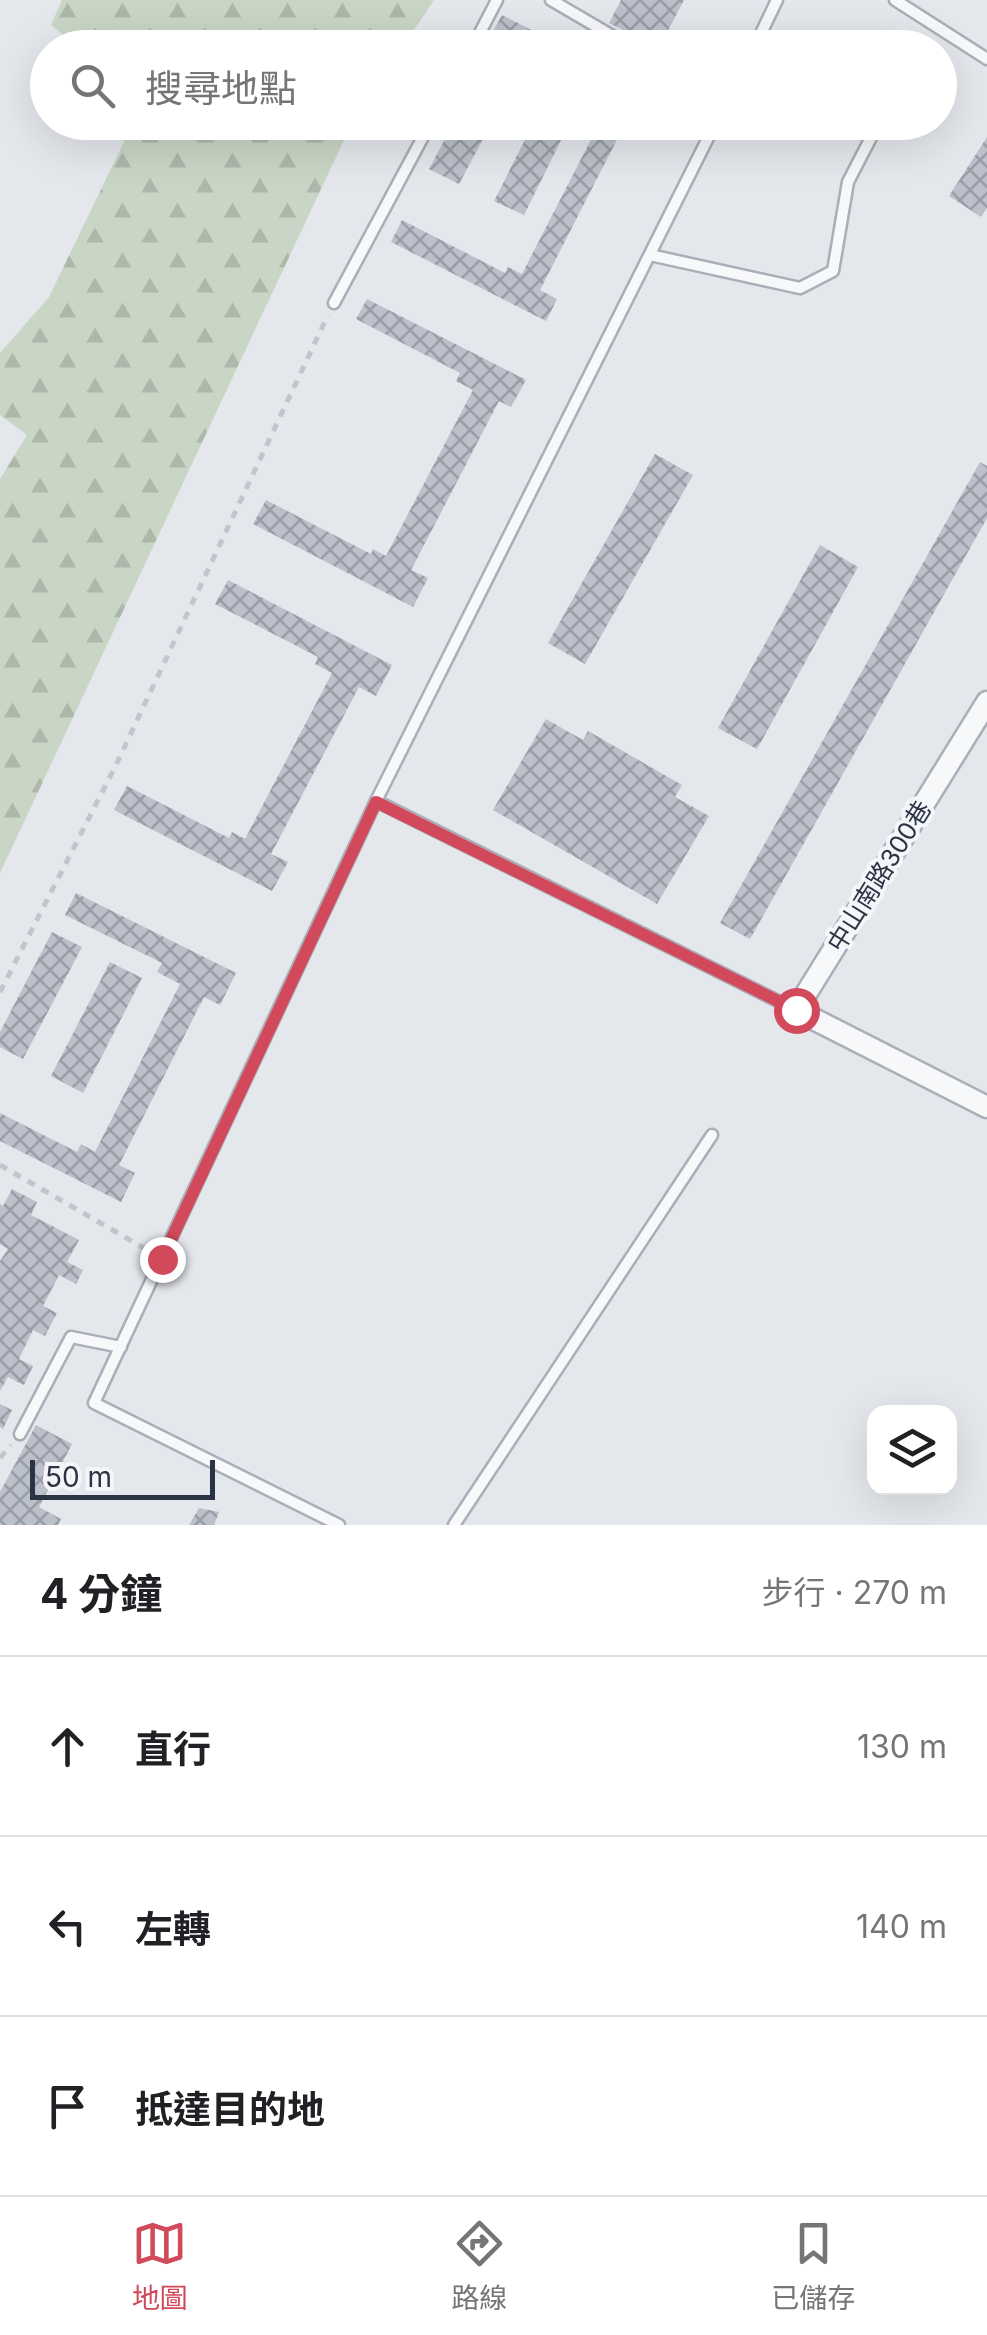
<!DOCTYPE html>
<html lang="zh-TW">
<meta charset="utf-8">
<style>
:root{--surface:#fff;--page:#f2f2f2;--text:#202124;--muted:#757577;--line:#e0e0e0;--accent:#d1495b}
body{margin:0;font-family:Inter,"Noto Sans TC",sans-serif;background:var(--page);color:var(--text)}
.controls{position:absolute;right:30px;bottom:30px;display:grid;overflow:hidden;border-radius:20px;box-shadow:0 10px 40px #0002}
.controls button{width:90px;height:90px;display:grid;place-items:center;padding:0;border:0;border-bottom:2px solid var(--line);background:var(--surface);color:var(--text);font:50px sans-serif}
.scale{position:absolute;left:30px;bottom:25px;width:185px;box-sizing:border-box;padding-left:10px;border:5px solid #2b3445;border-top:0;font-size:28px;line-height:35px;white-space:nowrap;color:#2b3445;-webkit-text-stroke:8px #f4f6f9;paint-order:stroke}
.stop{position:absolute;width:30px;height:30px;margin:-22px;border:8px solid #d1495b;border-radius:50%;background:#fff}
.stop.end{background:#d1495b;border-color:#fff;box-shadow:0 2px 10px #0008}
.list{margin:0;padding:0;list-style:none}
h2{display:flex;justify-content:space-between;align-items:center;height:130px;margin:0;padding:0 40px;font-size:42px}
h2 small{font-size:32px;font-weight:400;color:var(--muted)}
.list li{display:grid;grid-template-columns:65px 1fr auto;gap:30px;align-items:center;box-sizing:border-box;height:180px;padding:0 40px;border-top:2px solid var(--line)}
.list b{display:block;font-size:38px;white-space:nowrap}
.list em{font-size:32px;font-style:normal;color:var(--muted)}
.icon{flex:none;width:55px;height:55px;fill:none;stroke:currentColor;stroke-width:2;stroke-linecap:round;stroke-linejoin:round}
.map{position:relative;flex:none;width:987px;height:1525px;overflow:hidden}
.search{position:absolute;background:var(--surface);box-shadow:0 10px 40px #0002;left:30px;right:30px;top:30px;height:110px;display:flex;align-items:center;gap:25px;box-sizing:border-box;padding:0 35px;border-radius:55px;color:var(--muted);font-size:38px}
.sheet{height:670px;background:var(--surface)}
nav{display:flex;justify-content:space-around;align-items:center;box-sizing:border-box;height:140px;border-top:2px solid var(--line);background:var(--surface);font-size:28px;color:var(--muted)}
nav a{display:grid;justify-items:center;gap:5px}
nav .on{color:var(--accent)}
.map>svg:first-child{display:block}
.forest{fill:url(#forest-firs)}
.building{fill:url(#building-cross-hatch)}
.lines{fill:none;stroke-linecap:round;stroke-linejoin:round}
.lane-casing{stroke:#a9aeb7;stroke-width:15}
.street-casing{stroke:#a9aeb7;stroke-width:25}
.path{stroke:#c2c5cb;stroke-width:5;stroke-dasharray:8 8;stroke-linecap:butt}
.lane{stroke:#f7f8fa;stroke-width:10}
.street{stroke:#f7f8fa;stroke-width:20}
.route{stroke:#d1495b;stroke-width:12}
.labels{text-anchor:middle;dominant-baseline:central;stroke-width:8;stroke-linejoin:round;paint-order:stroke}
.street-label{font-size:25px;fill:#2b3445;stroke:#f4f6f9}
</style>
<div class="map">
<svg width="987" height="1525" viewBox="0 0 987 1525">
<defs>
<pattern id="forest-firs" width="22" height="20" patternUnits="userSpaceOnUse" patternTransform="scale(2.5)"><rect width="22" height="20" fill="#c9d6c5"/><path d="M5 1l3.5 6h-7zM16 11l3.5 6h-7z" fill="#adb8ab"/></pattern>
<pattern id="building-cross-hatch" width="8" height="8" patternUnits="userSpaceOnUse" patternTransform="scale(2.5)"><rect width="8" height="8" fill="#bbc0ca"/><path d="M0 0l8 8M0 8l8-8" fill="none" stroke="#989da6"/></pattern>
</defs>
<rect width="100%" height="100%" fill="#e4e7ec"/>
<g class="forest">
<path d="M62,0H434L402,48L78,47L51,25Z"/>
<path d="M133,123H352L0,873V479L27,435L0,415V353L49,297Z"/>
</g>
<g class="building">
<path d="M621,0H684L659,48L609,23Z"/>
<path d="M502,15L566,48H515L491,35Z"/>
<path d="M454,122H492L459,184L429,169Z"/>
<path d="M534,122H570L524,215L494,201Z"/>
<path d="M600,122H626L540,290L557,299L546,321L391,242L402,220L505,273L508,267L522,274Z"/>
<path d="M987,137V208L981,217L949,196Z"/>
<path d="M367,299L526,380L511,407L499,401L411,570L428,578L413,607L253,524L266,500L371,554L373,549L386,556L473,390L456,381L460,373L356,319Z"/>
<path d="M655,454L693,475L585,664L548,643Z"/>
<path d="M980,462L987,466V518L750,939L720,923Z"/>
<path d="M820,545L858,567L757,749L718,728Z"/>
<path d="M228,580L392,665L376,696L359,687L271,854L288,862L272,891L114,810L127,786L229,838L232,832L245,839L332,673L315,664L318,657L215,604Z"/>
<path d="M546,719L583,740L588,731L682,785L675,797L709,816L657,904L493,810Z"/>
<path d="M76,893L236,973L220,1005L204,997L119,1165L135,1173L121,1202L0,1141V1113L77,1152L81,1144L95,1152L180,984L157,972L162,963L65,915Z"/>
<path d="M52,932L82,947L23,1059L0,1047V1032Z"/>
<path d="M110,962L142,978L83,1093L51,1076Z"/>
<path d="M12,1189L37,1202L31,1215L79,1240L67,1262L83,1270L76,1284L59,1275L43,1306L57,1313L45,1336L33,1330L19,1359L33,1366L24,1385L8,1377L0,1391V1261L8,1249L0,1244V1204L3,1206Z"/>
<path d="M0,1404L12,1410L3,1429L0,1427Z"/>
<path d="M36,1425L72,1444L39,1507L61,1519L58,1525H0V1492Z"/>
<path d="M199,1508L219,1512L214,1525H189Z"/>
</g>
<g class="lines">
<defs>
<g id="lane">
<path d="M551,0L633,48"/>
<path d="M895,0L987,59"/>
<path d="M472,48L497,0"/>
<path d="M754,48L777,0"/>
<path d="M650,255L800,288L833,271L848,182L879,122"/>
<path d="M334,303L431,122"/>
<path d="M376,801L716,122"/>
<path d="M20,1434L71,1337L121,1347"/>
<path d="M339,1525L94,1403L376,801L796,1010"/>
<path d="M454,1525L712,1135"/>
</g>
<path id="street" d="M987,702L796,1010L987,1107"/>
</defs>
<use href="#lane" class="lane-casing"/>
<use href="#street" class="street-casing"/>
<g class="path">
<path d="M0,992L116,765L328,315"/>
<path d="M0,1165L149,1251"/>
<path d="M0,1458L11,1445"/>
</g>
<use href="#lane" class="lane"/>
<use href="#street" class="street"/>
</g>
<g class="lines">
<path class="route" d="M162,1259L376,802L796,1010"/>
</g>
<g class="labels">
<g class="street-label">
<text transform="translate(879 876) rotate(-58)">中山南路300巷</text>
</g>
</g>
</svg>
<div class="controls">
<button><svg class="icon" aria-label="layers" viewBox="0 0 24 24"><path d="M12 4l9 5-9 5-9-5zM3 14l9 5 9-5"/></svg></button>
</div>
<div class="scale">50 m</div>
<div class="stop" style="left:796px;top:1010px"></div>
<div class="stop end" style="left:162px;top:1259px"></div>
<div class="search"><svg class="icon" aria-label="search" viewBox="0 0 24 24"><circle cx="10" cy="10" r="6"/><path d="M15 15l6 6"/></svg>搜尋地點</div>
</div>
<section class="sheet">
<h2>4 分鐘<small>步行 · 270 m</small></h2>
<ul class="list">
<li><svg class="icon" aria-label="ahead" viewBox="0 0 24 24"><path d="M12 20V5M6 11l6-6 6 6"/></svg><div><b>直行</b></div><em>130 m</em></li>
<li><svg class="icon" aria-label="left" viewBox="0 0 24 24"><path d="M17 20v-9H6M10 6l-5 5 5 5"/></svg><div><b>左轉</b></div><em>140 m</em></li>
<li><svg class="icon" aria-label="arrive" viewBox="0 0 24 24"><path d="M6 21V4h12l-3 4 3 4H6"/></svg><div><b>抵達目的地</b></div></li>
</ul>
</section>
<nav>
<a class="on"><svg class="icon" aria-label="map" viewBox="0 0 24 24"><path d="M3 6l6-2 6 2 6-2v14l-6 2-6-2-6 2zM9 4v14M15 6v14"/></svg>地圖</a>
<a><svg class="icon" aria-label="directions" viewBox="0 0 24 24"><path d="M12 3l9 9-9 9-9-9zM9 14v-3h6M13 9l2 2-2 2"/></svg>路線</a>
<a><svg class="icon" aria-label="saved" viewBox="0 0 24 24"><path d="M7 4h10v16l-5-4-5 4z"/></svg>已儲存</a>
</nav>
